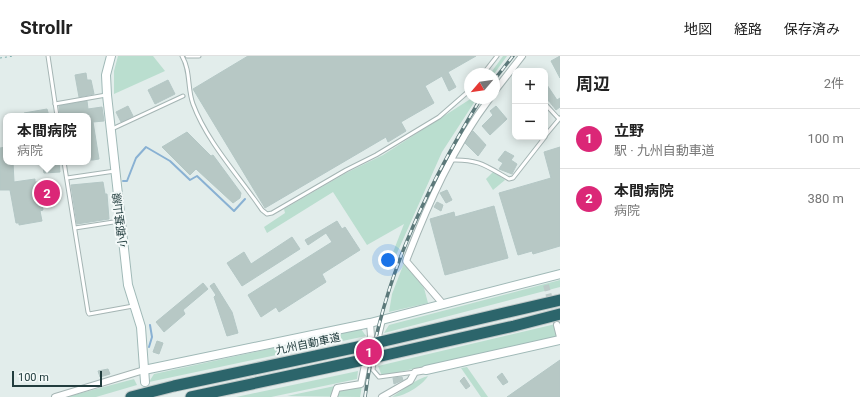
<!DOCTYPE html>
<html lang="ja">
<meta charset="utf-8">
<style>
:root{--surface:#fff;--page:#f2f2f2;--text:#222;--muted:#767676;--line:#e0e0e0;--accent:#db2777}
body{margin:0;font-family:Roboto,"Noto Sans JP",sans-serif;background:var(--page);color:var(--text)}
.controls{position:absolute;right:12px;top:12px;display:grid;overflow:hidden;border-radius:8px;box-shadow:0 2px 10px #0003}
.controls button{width:36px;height:36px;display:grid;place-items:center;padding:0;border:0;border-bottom:1px solid var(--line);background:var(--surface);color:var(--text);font:20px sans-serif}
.compass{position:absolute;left:464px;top:12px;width:36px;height:36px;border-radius:50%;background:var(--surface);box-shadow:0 2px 10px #0003;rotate:241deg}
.scale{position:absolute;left:12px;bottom:10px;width:90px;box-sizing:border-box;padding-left:4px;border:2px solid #223d3e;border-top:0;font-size:11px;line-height:14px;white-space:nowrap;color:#223d3e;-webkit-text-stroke:3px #f3f9f8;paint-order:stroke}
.you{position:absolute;left:388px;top:204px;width:14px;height:14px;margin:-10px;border:3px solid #fff;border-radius:50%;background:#1a73e8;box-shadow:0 0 0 6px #1a73e833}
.badge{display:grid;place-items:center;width:26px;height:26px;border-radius:50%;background:var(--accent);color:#fff;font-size:13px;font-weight:700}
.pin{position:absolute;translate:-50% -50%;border:2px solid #fff;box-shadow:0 1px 4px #0006}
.popup{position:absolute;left:3px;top:57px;width:88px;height:52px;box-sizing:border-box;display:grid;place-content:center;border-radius:8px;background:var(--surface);filter:drop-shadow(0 1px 3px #0005);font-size:13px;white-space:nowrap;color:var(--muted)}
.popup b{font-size:15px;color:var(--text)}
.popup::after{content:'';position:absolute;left:50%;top:100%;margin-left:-8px;border:8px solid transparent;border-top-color:var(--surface)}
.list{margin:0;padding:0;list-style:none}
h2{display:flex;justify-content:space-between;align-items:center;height:52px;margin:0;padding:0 16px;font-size:17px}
h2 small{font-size:13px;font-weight:400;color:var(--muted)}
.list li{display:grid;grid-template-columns:26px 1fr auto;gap:12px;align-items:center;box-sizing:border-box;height:60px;padding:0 16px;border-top:1px solid var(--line)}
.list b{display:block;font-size:15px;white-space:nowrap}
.list p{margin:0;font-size:13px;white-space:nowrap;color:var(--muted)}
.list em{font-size:13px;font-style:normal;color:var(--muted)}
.map{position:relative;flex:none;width:560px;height:341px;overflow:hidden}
header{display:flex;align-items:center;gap:24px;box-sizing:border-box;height:56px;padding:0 20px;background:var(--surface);border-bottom:1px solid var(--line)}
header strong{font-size:19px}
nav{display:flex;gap:22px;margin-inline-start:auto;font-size:14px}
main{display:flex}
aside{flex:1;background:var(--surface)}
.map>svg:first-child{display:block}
.green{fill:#badecf}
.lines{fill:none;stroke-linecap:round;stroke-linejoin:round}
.stream{stroke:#89b1d3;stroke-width:2}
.building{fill:#b7c8c5;stroke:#b4c7c5}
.street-tunnel{stroke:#bccac8;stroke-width:6;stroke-dasharray:6 3;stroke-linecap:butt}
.lane-casing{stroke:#a5b5b4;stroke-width:5}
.street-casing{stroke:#a5b5b4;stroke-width:8}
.secondary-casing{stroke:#a0b9b7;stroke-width:10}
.highway-casing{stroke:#c1c9c9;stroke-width:13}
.path{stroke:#82b1b1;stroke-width:1;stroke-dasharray:2 3;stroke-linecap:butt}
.lane{stroke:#fff;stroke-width:3}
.street{stroke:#fff;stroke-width:6}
.secondary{stroke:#fff;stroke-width:8}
.highway{stroke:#2c656b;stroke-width:11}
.rail-casing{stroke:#5c797a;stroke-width:3.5}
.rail{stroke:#f3f9f8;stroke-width:2;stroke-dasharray:6;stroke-linecap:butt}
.highway-bridge-casing{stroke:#c1c9c9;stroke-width:13;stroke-linecap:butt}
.highway-bridge{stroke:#2c656b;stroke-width:11}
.labels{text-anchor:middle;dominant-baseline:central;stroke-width:4;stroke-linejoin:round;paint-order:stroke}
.street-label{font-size:11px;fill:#223d3e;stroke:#f3f9f8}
</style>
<header>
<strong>Strollr</strong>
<nav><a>地図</a><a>経路</a><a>保存済み</a></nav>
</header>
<main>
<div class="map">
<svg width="560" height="341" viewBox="0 0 560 341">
<rect width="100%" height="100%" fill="#e2edeb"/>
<g class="green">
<path d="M118,0H153L165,15L114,38V15Z"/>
<path d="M503,0H507L494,18H490Z"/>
<path d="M472,42H477L442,96L393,206L390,204L404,168L367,189L333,136L267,177L264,171L285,157L284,153L346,117L383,99Z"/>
<path d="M493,116L505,124L493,134L486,123Z"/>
<path d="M404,207L424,232L428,247L389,256L392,238Z"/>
<path d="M560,224V231L384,277L389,269Z"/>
<path d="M560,267V279L554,281L382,320L378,310Z"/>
<path d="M361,273L366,280L149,326L154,318Z"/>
<path d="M467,311L488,341H481L461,312Z"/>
<path d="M358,315L357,323L271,341H236Z"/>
<path d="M428,320C422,330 403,341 392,341C403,334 416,323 428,320Z"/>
<path d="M134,323L137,329L96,341H66Z"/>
<path d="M335,330H362L360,341L287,340Z"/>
</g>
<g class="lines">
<g class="stream">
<path d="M123,125H127L136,102L146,91L170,105L190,124L197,120L234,155L245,143"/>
<path d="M149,291L152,281L150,269"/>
</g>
</g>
<g class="building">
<path d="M248,0H476L448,16L456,31L449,35L442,20L425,30L434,47L401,66L406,75L388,86L386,81L265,152L193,33Z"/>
<path d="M560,0V22L551,5Z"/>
<path d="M86,17L87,24H91L94,38L79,41L75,19Z"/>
<path d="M168,24L175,38L155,48L148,34Z"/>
<path d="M545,26L557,44L560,42V51L556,54L549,45L545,44Z"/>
<path d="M87,45L88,53L102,51L104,65L93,66L99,103L93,104H88V60H69V58L60,60L59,50Z"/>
<path d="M128,50L133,60L121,66L116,56Z"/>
<path d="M496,50L507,63L490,79L482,70L493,59L490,55Z"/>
<path d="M47,53L49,60H24V57Z"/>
<path d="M473,75L486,89L478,100L465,87Z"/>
<path d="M187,76L211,100L213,99L241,137L240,142L233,147L196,113L190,119L162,91Z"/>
<path d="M6,91V106H13L14,126L35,123V126H38L39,130L51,129L52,135L41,137L43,154L40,155L42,165L19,169V167H16L10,134H0V92Z"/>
<path d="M560,91V190L533,198L532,195L518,199L499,137L551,122L544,96Z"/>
<path d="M505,95L514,100L511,104L517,108L512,118L499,113L503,107L498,104Z"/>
<path d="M42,106H59L60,116L44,117Z"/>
<path d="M103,126L105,138H107L109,163L77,168L71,129Z"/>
<path d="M447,134L452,144L446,147L440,137Z"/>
<path d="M437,146L443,149L441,155L434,151Z"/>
<path d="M494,150L508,202L445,219L430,163L454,156L455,161Z"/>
<path d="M337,165L342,173L345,171L360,194L322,218L326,226L279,256L276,251L261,261L248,239L332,186L326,177L308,189L305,184Z"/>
<path d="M292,181L300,193L242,230L227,207L244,196L251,208Z"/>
<path d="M203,227L208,233L183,254L185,258L164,276L156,266Z"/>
<path d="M214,227L232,256L238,277L227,280L214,241L216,239L210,230Z"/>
<path d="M157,285L163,287L159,298L153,296Z"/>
<path d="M560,304V341H507Z"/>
<path d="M108,313L110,318L100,321L98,315Z"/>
<path d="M502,317L508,326L503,329L497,321Z"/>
<path d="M402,321L403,324L394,328L393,322Z"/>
<path d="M464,321L470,330L466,333L460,325Z"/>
</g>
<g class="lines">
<path class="street-tunnel" d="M546,229L557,269"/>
<defs>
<g id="lane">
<path d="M48,0L57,60"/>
<path d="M182,0C191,15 187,32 193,48C207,86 239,120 262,154L267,158L272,157L346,114L376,99L439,61L470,34"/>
<path d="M187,0H199"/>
<path d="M483,18L497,0"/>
<path d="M55,48L106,39"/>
<path d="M547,50L559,63"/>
<path d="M112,73L183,40"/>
<path d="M545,80L560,62"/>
<path d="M451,104C479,103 486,110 509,123L513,122L545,81"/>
<path d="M64,106L88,256L89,258L133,250"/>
<path d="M67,122L115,115"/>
<path d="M75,172L120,165"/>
<path d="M379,283L383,266"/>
<path d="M374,305L373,314L379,321L415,316"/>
</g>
<g id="street">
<path d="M494,36L522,0"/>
<path d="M443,248L406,205C428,148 453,91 490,42"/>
<path d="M557,269L560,281"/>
<path d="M55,341L144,314"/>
<path d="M334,341L337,332L361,328L371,280L370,267"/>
<path d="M382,341L410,325L415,316L426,314"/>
</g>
<g id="secondary">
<path d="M111,0L106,19L107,39L128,229L141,271L145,326"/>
<path d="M144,314L370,267L560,218"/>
<path d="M426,314L560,284"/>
</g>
<g id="highway">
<path d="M380,286L560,244"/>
<path d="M377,301L514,270L560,258"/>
<path d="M131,341L174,330L367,289"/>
<path d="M191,341L363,304"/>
</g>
</defs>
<use href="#lane" class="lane-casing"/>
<use href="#street" class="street-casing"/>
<use href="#secondary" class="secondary-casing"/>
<use href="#highway" class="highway-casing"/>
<path class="path" d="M0,2L14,0"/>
<use href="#lane" class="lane"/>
<use href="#street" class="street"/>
<use href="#secondary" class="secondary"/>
<use href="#highway" class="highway"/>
<defs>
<g id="rail">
<path d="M494,24L513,0"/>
<path d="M365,341C380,228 423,138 481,42"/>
</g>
</defs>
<use href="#rail" class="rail-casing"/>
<use href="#rail" class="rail"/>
<defs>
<g id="highway-bridge">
<path d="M367,289L380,286"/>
<path d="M363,304L377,301"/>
</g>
</defs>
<use href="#highway-bridge" class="highway-bridge-casing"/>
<use href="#highway-bridge" class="highway-bridge"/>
</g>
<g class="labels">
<g class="street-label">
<text transform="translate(120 164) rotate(-97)">小郡基山線</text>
<text transform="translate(308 288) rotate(-12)">九州自動車道</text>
</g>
</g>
</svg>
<div class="controls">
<button>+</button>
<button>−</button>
</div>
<svg class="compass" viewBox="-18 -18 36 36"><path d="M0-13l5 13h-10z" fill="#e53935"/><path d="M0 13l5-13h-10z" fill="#767676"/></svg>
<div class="scale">100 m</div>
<div class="you"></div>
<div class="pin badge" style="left:369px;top:296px">1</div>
<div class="pin badge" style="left:47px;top:137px">2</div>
<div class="popup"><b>本間病院</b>病院</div>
</div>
<aside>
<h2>周辺<small>2件</small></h2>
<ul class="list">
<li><span class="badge">1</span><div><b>立野</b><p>駅 · 九州自動車道</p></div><em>100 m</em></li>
<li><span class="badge">2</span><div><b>本間病院</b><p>病院</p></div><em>380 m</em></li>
</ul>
</aside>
</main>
